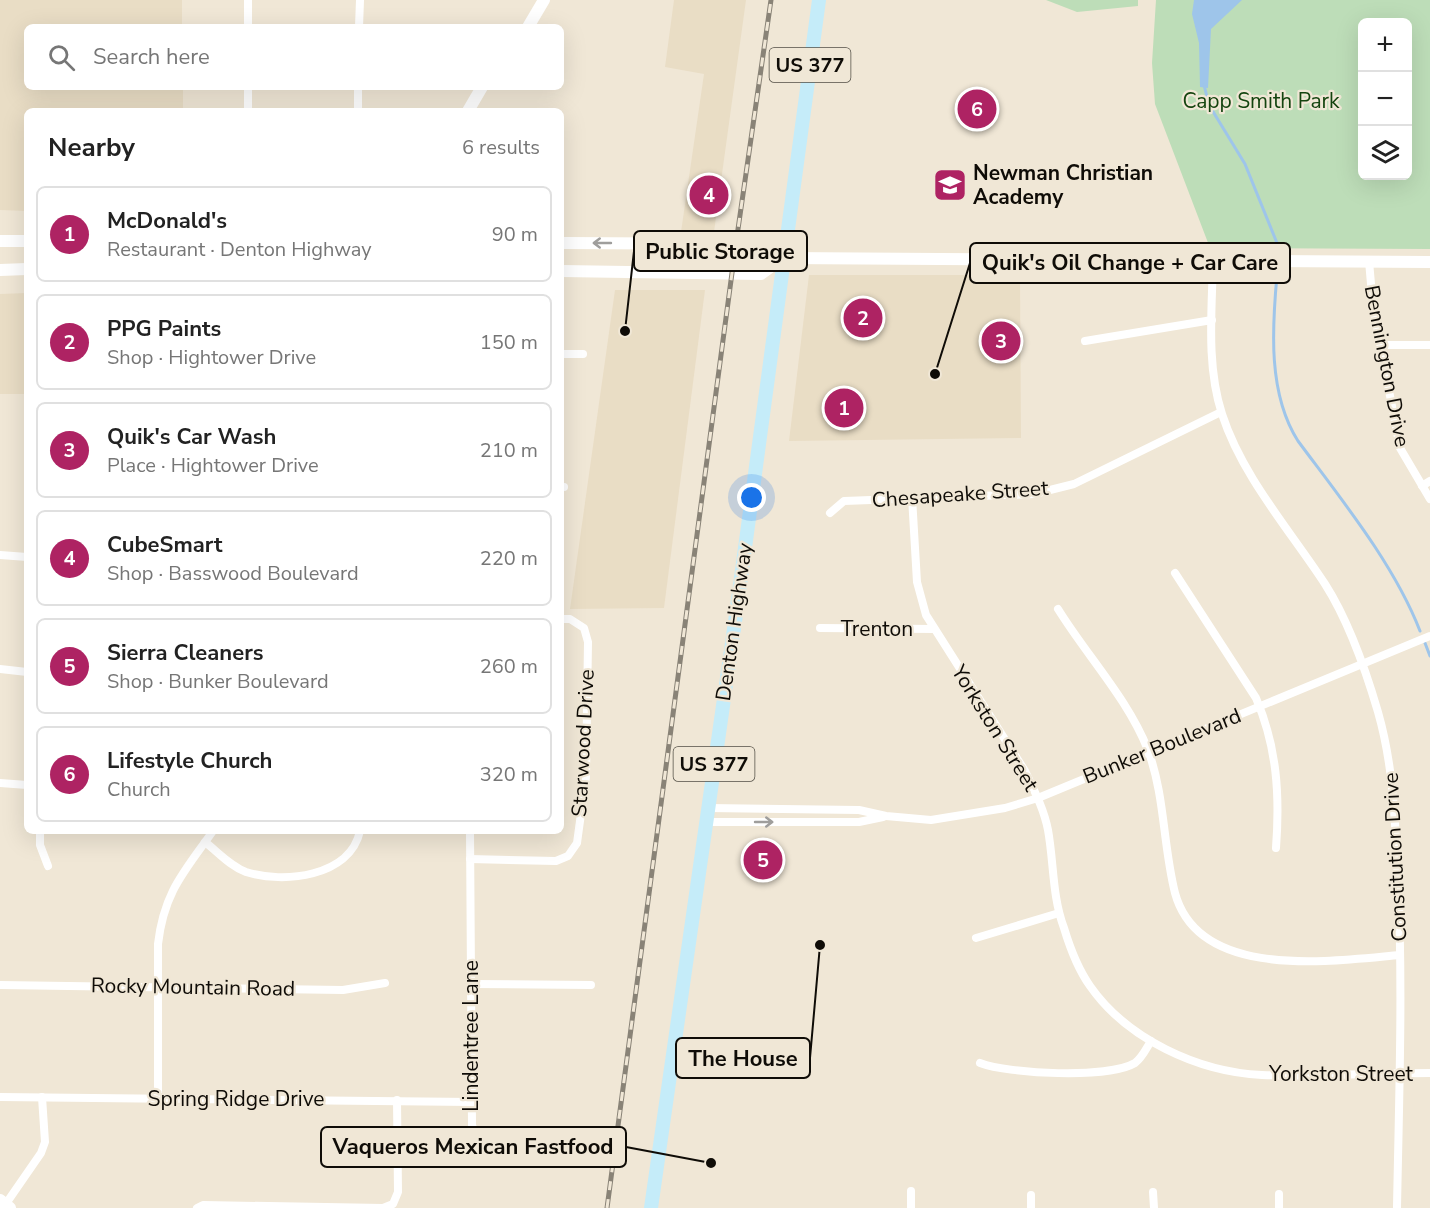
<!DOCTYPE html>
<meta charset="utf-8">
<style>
:root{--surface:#fff;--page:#f6f6f6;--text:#222;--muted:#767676;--line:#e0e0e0;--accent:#ae2363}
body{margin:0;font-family:"Nunito Sans",sans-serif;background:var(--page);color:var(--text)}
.controls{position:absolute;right:18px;top:18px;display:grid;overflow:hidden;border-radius:9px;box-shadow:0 6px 24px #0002}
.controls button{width:54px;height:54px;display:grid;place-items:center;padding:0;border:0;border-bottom:2px solid var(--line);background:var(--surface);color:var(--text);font:30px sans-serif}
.you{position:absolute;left:752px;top:498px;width:21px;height:21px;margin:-15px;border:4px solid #fff;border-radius:50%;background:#1a73e8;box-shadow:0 0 0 9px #1a73e833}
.badge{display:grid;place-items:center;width:39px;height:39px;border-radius:50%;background:var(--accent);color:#fff;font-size:20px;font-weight:700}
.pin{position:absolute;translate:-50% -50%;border:3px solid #fff;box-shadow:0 2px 6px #0006}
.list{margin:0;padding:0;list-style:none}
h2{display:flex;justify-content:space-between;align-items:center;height:78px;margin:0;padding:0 24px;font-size:26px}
h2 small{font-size:20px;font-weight:400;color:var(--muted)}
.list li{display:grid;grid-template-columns:39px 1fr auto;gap:18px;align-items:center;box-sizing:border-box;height:96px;margin:0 12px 12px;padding:0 12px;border:2px solid var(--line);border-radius:9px}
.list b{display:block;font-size:22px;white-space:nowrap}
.list p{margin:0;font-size:20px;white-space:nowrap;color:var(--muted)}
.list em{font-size:20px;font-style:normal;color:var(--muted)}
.icon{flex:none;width:33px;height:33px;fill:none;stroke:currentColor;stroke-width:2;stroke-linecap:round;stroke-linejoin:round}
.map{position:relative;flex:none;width:1430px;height:1208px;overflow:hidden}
.search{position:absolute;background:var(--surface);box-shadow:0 6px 24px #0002;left:24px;top:24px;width:540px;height:66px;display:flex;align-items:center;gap:15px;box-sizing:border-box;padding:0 21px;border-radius:9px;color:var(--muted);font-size:22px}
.panel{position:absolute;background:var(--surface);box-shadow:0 6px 24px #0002;left:24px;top:108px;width:540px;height:726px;border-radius:9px}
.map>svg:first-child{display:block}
.built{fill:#e9ddc5}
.green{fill:#bdddb8;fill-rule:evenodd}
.water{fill:#9ec5ea}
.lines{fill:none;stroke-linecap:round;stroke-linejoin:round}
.stream{stroke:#9ec5ea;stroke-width:3}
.street{stroke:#fff;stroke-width:8}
.secondary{stroke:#fff;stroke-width:12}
.primary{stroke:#c5ecf9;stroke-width:14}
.rail-casing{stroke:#898377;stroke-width:5}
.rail{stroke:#f0e7d6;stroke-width:3;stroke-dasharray:9;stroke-linecap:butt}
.oneway{stroke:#9f9e9c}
.labels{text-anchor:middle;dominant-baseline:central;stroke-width:4.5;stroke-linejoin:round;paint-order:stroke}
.shield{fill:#f0e7d6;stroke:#524e45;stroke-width:1.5}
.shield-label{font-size:20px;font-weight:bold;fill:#0f0c07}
.park-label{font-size:21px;fill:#14440f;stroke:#f0e7d6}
.poi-label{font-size:21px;font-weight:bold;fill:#0f0c07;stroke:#f0e7d6;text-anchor:start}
.street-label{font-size:21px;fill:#0f0c07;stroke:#f0e7d6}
.leader{fill:none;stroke:#0f0c07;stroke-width:2}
.callout-dot{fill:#0f0c07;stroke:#f0e7d6;stroke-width:2}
.callout{fill:#f0e7d6;stroke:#0f0c07;stroke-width:2}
.callout-label{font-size:22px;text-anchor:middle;font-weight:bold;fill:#0f0c07}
</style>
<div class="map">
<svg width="1430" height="1208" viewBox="0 0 1430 1208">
<rect width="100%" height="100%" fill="#f0e7d6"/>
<g class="built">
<path d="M0,0H182V27H27V87H183V111H27V211L0,210Z"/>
<path d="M674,0H746L714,232H681L704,74L665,67Z"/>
<path d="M809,275H1020L1021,438L789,441Z"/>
<path d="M615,290H705L664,608L570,609Z"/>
<path d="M27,293V394H0V294Z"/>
</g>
<g class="green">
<path d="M1046,0H1138V6L1077,12Z"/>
<path d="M1156,0H1430V249L1210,248L1155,104L1152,63ZM1362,22H1408V176H1362Z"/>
</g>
<path class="water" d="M1194,0H1242L1211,29L1208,88L1200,87L1199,43L1192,14Z"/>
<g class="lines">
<g class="stream">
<path d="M1204,85L1209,105L1245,164L1279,248"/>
<path d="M1277,275C1272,329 1268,394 1298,441C1341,499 1394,564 1420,631"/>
<path d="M1425,643L1430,656"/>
</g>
<g class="street">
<path d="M248,27V0"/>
<path d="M359,27L360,0"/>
<path d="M248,87V111"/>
<path d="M358,111V87"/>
<path d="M1213,260C1212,310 1206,365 1222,414C1242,476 1289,529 1325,584C1348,620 1366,671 1378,712C1394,768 1395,822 1398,880C1403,989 1399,1099 1397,1208"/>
<path d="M1369,261L1373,307L1400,448L1430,499"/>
<path d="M1085,341L1212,320"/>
<path d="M1381,345H1430"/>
<path d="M561,354H583"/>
<path d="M1422,486L1430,481"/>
<path d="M561,487H564"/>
<path d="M912,497L917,582L926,615L1025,771C1034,790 1044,809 1048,830C1054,863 1052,896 1064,928C1070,948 1078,969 1090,986C1127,1039 1198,1072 1262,1075C1318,1077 1374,1073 1430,1073"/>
<path d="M830,513L844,501L1034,494L1074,484L1221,412"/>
<path d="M0,555L27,557"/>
<path d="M1175,573L1256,698C1277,747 1280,795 1276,848"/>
<path d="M1058,609C1087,656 1128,699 1148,750C1165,796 1163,846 1175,893C1199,981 1332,961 1400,955"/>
<path d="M820,628L934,629"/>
<path d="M0,669L27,672"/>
<path d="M0,783L27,785"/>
<path d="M708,808L859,810L886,816L931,820L1005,808L1038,798L1430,636"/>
<path d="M706,822H859L883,817"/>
<path d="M40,831V845L48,866"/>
<path d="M470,831L472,1125L477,1140C508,1141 547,1148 574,1131"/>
<path d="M205,842C218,852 230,866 246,872C283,884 350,877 360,831"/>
<path d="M470,859L556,861L568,856L577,843L586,777L588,642L584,628L570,619H561"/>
<path d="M976,938L1059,913"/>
<path d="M471,984L591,985"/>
<path d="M0,985L343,990L385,983"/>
<path d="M980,1063C1009,1074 1108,1079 1135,1063C1142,1058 1146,1049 1151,1041"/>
<path d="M0,1097L472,1102"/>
<path d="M158,1098V944C164,892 184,872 213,831"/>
<path d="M1153,1192L1154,1208"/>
<path d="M1031,1195V1208"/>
<path d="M3,1208L41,1153L45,1142L42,1097"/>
<path d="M197,1208L203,1205L383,1208L393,1204L398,1192L397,1100"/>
<path d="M911,1208V1191"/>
<path d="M1279,1208V1194"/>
</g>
<g class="secondary">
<path d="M528,27L544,0"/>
<path d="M468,111L482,87"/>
<path d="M0,241H27"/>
<path d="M561,243L758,244L783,258"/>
<path d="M783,258L1430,262"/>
<path d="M0,270L27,269"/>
<path d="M561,271L761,274L783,258"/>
<path d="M0,1200L10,1208"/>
</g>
<path class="primary" d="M651,1208L735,622L819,0"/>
<defs>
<path id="rail" d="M607,1208L736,243L771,0"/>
</defs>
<use href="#rail" class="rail-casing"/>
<use href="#rail" class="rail"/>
</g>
<defs><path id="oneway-shaft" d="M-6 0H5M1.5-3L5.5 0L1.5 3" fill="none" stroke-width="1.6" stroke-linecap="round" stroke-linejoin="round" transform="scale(1.5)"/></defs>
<g class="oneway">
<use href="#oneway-shaft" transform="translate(602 243) rotate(180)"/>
<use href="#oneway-shaft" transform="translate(764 822)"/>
</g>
<defs>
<symbol id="school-square" viewBox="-11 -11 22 22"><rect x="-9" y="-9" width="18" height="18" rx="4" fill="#ae2363" stroke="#f0e7d6"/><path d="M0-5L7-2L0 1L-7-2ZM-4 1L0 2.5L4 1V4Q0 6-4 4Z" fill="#fff"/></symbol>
</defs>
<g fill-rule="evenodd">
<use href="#school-square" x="931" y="166" width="38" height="38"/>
</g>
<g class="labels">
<g class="shield">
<rect x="769.5" y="48" width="81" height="34" rx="4.5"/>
<rect x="673.5" y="747" width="81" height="34" rx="4.5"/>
</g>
<g class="shield-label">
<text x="810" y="65">US 377</text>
<text x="714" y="764">US 377</text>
</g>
<g class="park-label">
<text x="1261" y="101">Capp Smith Park</text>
</g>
<g class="poi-label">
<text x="973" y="173">Newman Christian<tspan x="973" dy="24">Academy</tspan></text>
</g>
<g class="street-label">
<text transform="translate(1387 366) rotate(79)">Bennington Drive</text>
<text transform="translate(960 494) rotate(-4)">Chesapeake Street</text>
<text transform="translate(734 622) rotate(-82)">Denton Highway</text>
<text x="877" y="629">Trenton</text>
<text transform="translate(995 728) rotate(58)">Yorkston Street</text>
<text transform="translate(583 743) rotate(-87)">Starwood Drive</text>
<text transform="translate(1162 746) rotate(-22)">Bunker Boulevard</text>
<text transform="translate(1395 857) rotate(-93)">Constitution Drive</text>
<text transform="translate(193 987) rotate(1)">Rocky Mountain Road</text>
<text transform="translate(471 1036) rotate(-90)">Lindentree Lane</text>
<text x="1341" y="1074">Yorkston Street</text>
<text x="236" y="1099">Spring Ridge Drive</text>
</g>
</g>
<path class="leader" d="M625 331L634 251M935 374L970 263M820 945L810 1058M711 1163L626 1147"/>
<g class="callout-dot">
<circle cx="625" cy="331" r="6"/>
<circle cx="935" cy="374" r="6"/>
<circle cx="820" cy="945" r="6"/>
<circle cx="711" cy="1163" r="6"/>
</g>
<g class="callout">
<rect x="634" y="231" width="173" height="40" rx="6"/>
<rect x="970" y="243" width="320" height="40" rx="6"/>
<rect x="676" y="1038" width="134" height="40" rx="6"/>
<rect x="321" y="1127" width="305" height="40" rx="6"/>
</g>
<g class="callout-label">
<text x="720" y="259">Public Storage</text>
<text x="1130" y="270">Quik's Oil Change + Car Care</text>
<text x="743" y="1066">The House</text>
<text x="473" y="1154">Vaqueros Mexican Fastfood</text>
</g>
</svg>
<div class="controls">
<button>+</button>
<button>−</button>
<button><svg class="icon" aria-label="layers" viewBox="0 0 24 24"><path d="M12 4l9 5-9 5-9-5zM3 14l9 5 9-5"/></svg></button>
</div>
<div class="you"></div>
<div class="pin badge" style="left:844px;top:408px">1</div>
<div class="pin badge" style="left:863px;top:318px">2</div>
<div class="pin badge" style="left:1001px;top:341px">3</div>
<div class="pin badge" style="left:709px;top:195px">4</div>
<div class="pin badge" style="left:763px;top:860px">5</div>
<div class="pin badge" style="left:977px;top:109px">6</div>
<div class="search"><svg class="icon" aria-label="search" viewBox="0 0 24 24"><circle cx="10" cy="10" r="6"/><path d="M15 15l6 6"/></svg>Search here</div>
<section class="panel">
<h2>Nearby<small>6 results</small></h2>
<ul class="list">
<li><span class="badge">1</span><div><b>McDonald's</b><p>Restaurant · Denton Highway</p></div><em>90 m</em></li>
<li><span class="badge">2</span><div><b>PPG Paints</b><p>Shop · Hightower Drive</p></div><em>150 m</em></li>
<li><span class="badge">3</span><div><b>Quik's Car Wash</b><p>Place · Hightower Drive</p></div><em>210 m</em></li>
<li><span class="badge">4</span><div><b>CubeSmart</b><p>Shop · Basswood Boulevard</p></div><em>220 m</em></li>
<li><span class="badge">5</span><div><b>Sierra Cleaners</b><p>Shop · Bunker Boulevard</p></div><em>260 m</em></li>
<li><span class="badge">6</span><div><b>Lifestyle Church</b><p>Church</p></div><em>320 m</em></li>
</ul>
</section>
</div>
